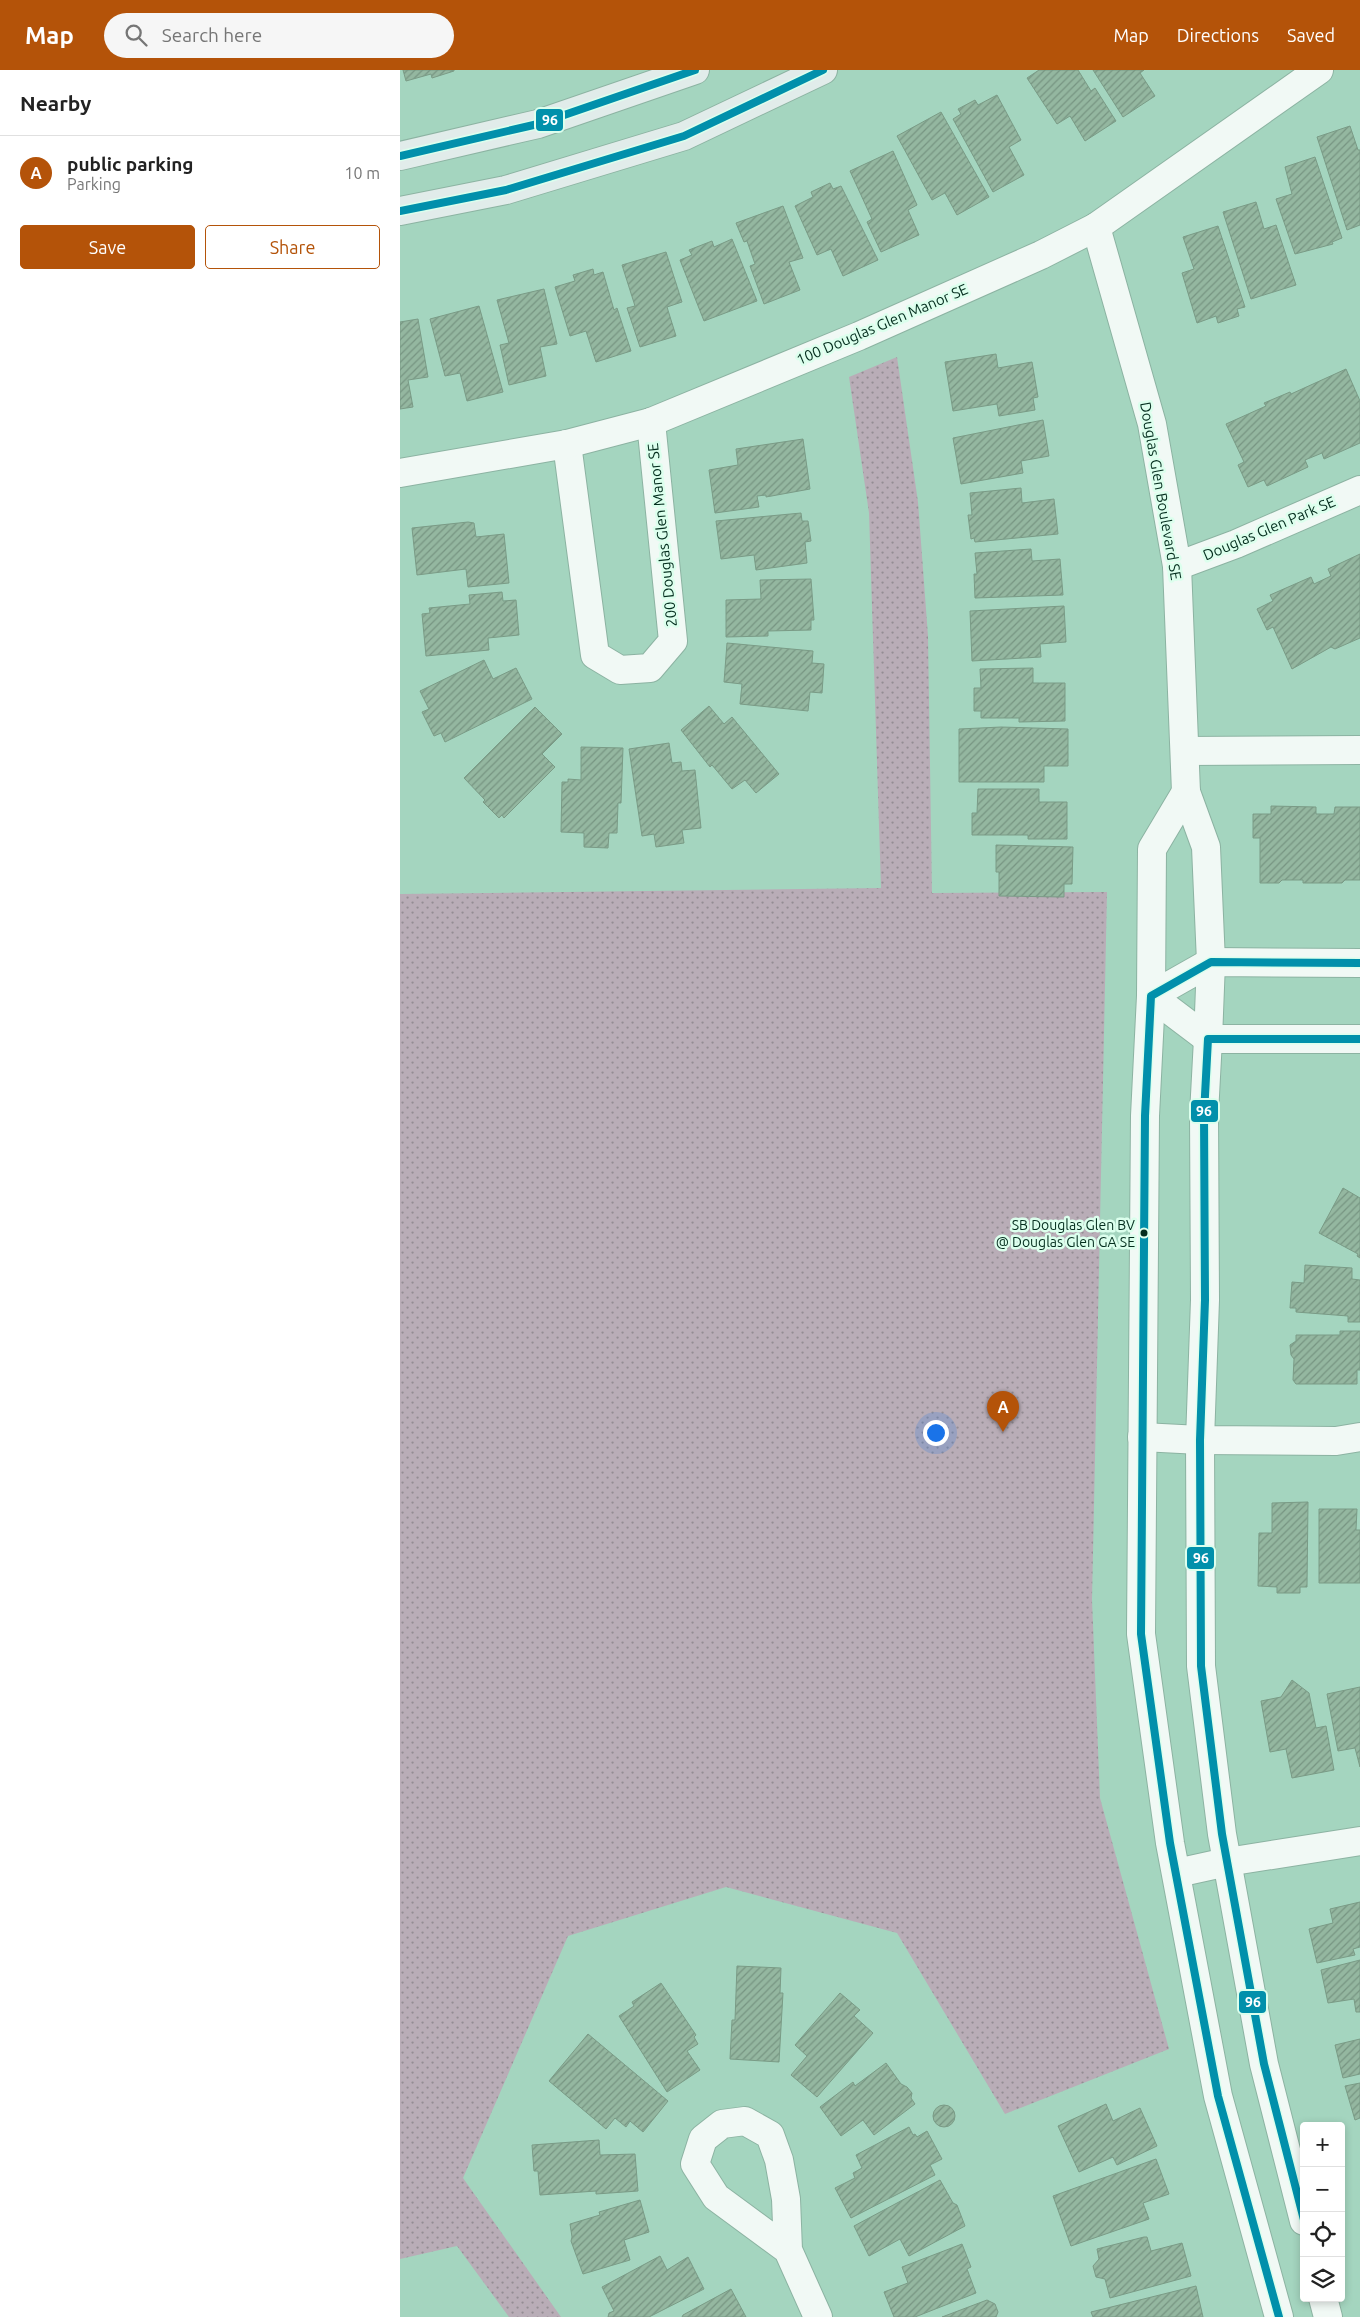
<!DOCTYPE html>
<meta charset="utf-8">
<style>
:root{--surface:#fff;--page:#f6f6f6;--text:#222;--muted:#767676;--line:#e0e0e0;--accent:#b45309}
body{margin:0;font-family:Ubuntu,sans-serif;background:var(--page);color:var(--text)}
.controls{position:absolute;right:15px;bottom:15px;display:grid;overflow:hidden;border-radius:5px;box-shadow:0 2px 8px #0003}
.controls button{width:45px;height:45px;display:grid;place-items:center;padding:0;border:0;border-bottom:1px solid var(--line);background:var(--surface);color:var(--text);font:25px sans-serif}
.you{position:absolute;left:535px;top:1362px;width:18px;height:18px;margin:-12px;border:4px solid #fff;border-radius:50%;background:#1a73e8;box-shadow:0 0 0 8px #1a73e833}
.badge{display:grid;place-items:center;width:32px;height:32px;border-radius:50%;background:var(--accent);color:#fff;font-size:16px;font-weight:700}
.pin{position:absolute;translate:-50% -41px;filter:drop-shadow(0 1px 2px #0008)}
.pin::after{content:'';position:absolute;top:26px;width:18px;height:15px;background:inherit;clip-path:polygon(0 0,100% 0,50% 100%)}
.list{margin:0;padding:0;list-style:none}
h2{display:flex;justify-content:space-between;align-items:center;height:65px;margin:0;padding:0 20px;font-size:21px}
h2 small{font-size:16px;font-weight:400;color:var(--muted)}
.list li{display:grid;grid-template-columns:32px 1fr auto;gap:15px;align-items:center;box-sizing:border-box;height:75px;padding:0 20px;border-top:1px solid var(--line)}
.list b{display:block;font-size:19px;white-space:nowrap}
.list p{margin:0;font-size:16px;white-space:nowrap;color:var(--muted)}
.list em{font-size:16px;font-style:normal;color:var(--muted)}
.actions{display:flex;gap:10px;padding:15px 20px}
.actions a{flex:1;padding:11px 0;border:1px solid var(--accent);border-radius:5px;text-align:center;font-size:18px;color:var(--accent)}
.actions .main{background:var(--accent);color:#fff}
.icon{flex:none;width:28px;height:28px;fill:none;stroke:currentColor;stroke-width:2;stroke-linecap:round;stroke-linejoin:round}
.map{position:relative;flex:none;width:960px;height:2247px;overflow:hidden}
header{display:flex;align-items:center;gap:30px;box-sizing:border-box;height:70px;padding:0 25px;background:var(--accent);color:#fff}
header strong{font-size:24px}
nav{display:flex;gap:28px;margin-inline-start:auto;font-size:18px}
.search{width:350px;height:45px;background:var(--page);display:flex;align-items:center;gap:12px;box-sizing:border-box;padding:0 18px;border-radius:28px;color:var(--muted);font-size:19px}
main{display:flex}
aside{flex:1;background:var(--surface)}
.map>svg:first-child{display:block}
.park{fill:url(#park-dots)}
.building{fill:url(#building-hatch);stroke:#7a9b86}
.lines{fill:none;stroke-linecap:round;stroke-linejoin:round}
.minor-casing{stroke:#8cb3a2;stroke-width:30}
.tertiary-casing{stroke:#8cb3a2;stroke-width:30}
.secondary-casing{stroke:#8cb3a2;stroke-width:30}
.minor{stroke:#f1f9f5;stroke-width:28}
.tertiary{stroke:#f1f9f5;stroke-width:28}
.secondary{stroke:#e1ecea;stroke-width:28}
.bus-1-casing{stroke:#dcffed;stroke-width:11}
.bus-1{stroke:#0190ab;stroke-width:8}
.bus-dot{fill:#042e1e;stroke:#dcffed;stroke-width:2}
.labels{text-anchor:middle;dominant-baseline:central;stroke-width:5;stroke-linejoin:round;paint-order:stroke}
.bus-label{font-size:14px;fill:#042e1e;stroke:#dcffed;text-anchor:end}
.street-label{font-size:15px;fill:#042e1e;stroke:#dcffed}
.line-badge{stroke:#dcffed;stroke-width:2}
.badge-label{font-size:14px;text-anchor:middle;font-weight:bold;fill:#fff}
</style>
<header>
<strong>Map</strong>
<div class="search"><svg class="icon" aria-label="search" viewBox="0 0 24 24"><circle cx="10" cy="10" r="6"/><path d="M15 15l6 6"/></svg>Search here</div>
<nav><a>Map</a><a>Directions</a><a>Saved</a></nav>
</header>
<main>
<aside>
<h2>Nearby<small></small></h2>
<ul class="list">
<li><span class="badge">A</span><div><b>public parking</b><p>Parking</p></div><em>10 m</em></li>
</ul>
<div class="actions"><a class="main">Save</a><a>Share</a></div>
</aside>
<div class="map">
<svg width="960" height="2247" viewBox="0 0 960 2247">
<defs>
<pattern id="park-dots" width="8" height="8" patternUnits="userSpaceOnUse" patternTransform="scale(1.25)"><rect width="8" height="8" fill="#b9adb7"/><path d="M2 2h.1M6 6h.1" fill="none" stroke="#948d94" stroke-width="1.8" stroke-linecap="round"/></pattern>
<pattern id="building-hatch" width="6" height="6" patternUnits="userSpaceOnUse" patternTransform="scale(1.25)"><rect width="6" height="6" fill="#94b7a0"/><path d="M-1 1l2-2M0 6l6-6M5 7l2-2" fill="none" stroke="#779582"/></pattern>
</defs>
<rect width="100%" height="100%" fill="#a4d5bf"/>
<path class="park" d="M497,287L518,432L528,566L532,823L707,822L692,1530L700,1728L769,1979L605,2044L497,1863L326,1817L168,1866L63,2108L161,2247H109L57,2176L0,2189V824L481,818L469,443L449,307Z"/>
<g class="building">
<path d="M3,0H54V1L32,8L31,4L6,11Z"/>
<path d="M639,0H678L691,21L695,18L716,51L685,71L670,46L657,54L627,8Z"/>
<path d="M693,0H744L740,3L755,26L723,47Z"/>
<path d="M597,25L621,70L609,77L624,105L593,122L553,49L561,44L558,39L575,30L578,35Z"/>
<path d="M541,42L589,127L557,145L545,123L532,130L497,66Z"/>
<path d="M950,56L958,80H960V155L947,160L917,67Z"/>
<path d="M493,81L517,135L508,140L519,165L481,182L467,152L472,149L450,101Z"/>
<path d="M915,87L942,168L932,172L933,174L895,184L876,129L892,124L885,97Z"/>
<path d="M430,113L433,119L441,116L478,190L443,206L431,179L417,185L395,136L413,127L411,122Z"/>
<path d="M856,132L864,159L876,155L896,215L851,229L823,142Z"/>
<path d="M383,136L403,188L389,192L400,220L364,234L350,196L355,194L347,171L344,172L336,153Z"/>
<path d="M818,156L845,237L837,239L839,246L818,253L816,246L797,253L782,203L794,199L783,167Z"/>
<path d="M332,169L357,231L304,251L280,190L292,185L289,180L312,171L314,177Z"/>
<path d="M266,182L282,232L267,237L276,266L240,277L227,238L235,236L222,195Z"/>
<path d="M193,199L194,205L203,202L214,240L217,238L231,281L196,292L186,261L170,266L155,217L175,211L173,205Z"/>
<path d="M144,219L157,274L140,277L146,306L109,315L100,275L109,273L97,230Z"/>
<path d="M79,236L103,322L67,331L60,303L45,306L30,249Z"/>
<path d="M18,249L28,307L8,310L13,337L0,339V252Z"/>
<path d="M596,284L598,298L632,292L638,327L633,328L635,340L599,346L597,334L553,341L545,292Z"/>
<path d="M946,299L960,331V373L924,389L922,383L905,390L908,397L867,416L864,410L848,417L838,395L844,392L826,354L866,336L864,333L890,322L891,324Z"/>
<path d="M643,350L649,386L621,391L623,403L561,414L553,368Z"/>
<path d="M403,369L410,419L366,427V425L357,426L359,437L315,443L309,400L338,395L336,379Z"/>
<path d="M621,418L622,433L654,429L658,464L575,472L574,468L571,469L568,445H572L570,423Z"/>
<path d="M401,443L402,451H408L411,471L405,472L407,493L356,500L354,485L321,489L316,451Z"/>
<path d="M68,452L74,453L76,467L104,464L109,513L68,517L66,499L17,505L12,458Z"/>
<path d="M631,479L632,491L660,489L663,525L575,528L574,504H577L575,483Z"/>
<path d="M960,484V568L935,579L931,577L892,599L873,557L867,560L857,539L873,531L870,525L911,507L914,514L931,506L928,499Z"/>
<path d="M411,509L414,550H411V560L368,561V566L326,567V530L361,529L360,510Z"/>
<path d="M102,522L103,531L116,530L119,565L88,568L89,580L26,586L22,544L30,543L29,538L70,534L69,525Z"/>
<path d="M664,536L666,572L640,574L641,587L572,591L570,541Z"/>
<path d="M327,573L413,581L412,593L424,594L422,623L410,622L408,641L340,634L342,614L324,612Z"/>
<path d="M84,590L93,609L116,598L132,629L45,672L41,663L34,666L22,642L29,639L20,621Z"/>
<path d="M633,598V613H665V651L619,652V648H581V641H574V618H581L580,599Z"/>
<path d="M309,636L324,654L332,647L379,704L356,723L345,710L332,719L312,695L310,697L281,660Z"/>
<path d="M135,637L162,664L142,684L155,697L104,748L102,745L99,748L83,732L85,730L64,708Z"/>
<path d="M601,657L668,659V696H644V712H559V659Z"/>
<path d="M269,673L272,693L281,692L282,701L295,700L301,758L282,760L284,773L256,777L254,764L242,766L229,679Z"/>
<path d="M181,677L223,678L221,733H218L217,763H209L208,778L184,777V763L161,762L162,712H168V709L181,710Z"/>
<path d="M578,719H639V732H667V769H628V765H572V743H577Z"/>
<path d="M871,736L916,737V744H934L935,737H960V810H945L942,813H903V810H882L879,813H860V768H853V744H871Z"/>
<path d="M596,775L673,777L672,814H664V827L599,826V802H596Z"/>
<path d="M943,1118L960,1128V1188L957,1186L958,1184L919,1163Z"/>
<path d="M905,1195L952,1198V1209L960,1210V1252H948V1246L896,1242V1238H890L892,1212L904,1213Z"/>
<path d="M940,1261H960V1300H957V1314H896L893,1310L894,1289L891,1285L890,1275L896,1271V1265H940Z"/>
<path d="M908,1432L907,1517H900V1523H877V1517L858,1516L859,1463H872V1433Z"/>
<path d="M919,1439H957L956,1460H960V1513H919Z"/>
<path d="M892,1610L909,1623L916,1658L926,1656L934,1700L892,1708L886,1679L870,1682L861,1631L881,1627Z"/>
<path d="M960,1617V1697L955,1678L938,1681L927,1624Z"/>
<path d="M960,1832V1877L953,1879L955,1885L917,1893L909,1859L933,1853L930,1839Z"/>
<path d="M960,1890V1942H956L954,1929L928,1933L921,1900Z"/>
<path d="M337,1896L381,1898L380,1923H383L379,1992L330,1989L332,1950H335Z"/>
<path d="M261,1913L296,1965L294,1967L298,1974L287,1981L300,2000L267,2022L219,1946L234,1936L232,1932Z"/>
<path d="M440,1923L460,1940L454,1946L473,1963L417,2027L391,2005L407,1986L395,1975Z"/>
<path d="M188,1964L268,2031L243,2062L230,2051L226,2057L215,2048L206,2059L149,2011Z"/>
<path d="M960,1969V2004L943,2008L935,1975Z"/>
<path d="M486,1993L501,2014L507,2017L512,2023L511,2028L515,2034L474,2065L463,2050L441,2066L420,2037L453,2012L455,2016Z"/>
<path d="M960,2013V2048L955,2050L945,2016Z"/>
<path d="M706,2034L713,2051L740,2038L757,2076L717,2095L713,2087L679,2102L658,2056Z"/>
<circle cx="544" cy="2046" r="11"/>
<path d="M509,2057L513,2065L515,2064L517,2067L527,2061L542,2089L530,2095L535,2105L451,2148L435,2118L455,2108L453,2103L462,2098L456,2085Z"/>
<path d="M199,2070L200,2085L235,2084L238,2121L196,2124V2121L140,2125L138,2101H134L132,2075Z"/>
<path d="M756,2089L769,2124L743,2133L749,2149L671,2176L653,2126Z"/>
<path d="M540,2110L553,2133L557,2135L565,2156L509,2186L500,2169L469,2186L454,2156Z"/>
<path d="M240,2130L249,2162L224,2170L230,2190L183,2204L171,2171L172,2167L170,2154L200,2145L199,2142Z"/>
<path d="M744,2167H747L751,2181L782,2173L791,2206L710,2228L705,2209L696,2207L693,2196L699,2189L697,2179Z"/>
<path d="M562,2174L571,2197L567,2199L576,2223L515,2247H494L484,2222L508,2213L502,2197Z"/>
<path d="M260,2186L267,2200L288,2187L304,2219L249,2247H208L209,2243L214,2241L202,2217Z"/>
<path d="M796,2216L803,2247H693L691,2242Z"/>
<path d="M331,2219L346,2247H282L283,2245Z"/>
<path d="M587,2230L595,2234L598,2242L596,2247H542Z"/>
</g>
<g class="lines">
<defs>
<g id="minor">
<path d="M696,157L752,354L777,496L786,722L806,777L811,892L808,969"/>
<path d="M167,374L195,585L220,600L250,598L273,571L251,352"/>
<path d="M0,403L167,374L251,352L459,266L641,185L696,157L919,0"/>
<path d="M777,496L836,474L960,420"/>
<path d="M785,681L960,680"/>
<path d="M751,926L752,779L786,722"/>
<path d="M742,1367L800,1370L936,1371L960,1367"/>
<path d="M777,1803L827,1792L960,1771"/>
<path d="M388,2180L316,2127L295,2094L303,2069L322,2054L345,2051L370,2065L379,2090L386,2129L388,2180L418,2247"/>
</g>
<g id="tertiary">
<path d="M751,926L745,1046L741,1564L770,1773L818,2026L879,2247"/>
<path d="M751,926L808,969H960"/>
<path d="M751,926L811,892L960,893"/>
<path d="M808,969L804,1044L805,1230L800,1370L801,1596L822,1764L864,1994L904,2151"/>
<path d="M923,2228L928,2247"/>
</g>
<g id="secondary">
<path d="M0,86L138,54L295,0"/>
<path d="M0,141L106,120L284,66L423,0"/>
</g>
</defs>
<use href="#minor" class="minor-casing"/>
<use href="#tertiary" class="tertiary-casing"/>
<use href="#secondary" class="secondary-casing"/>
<use href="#minor" class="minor"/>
<use href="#tertiary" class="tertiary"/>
<use href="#secondary" class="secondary"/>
<defs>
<g id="bus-1">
<path d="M0,86L138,54L295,0"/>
<path d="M0,141L106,120L284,66L423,0"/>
<path d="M904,2150L864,1994L822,1764L801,1596L800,1370L805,1230L804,1044L808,969H960"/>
<path d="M879,2247L818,2026L770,1773L741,1564L745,1046L751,926L811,892L960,893"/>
</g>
</defs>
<use href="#bus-1" class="bus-1-casing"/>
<use href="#bus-1" class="bus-1"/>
</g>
<circle class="bus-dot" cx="744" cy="1163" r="4.5"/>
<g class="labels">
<g class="bus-label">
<text x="735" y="1155">SB Douglas Glen BV<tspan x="735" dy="17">@ Douglas Glen GA SE</tspan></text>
</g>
<g class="street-label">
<text transform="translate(482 254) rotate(-23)">100 Douglas Glen Manor SE</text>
<text transform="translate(761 421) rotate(80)">Douglas Glen Boulevard SE</text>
<text transform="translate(869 458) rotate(-23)">Douglas Glen Park SE</text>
<text transform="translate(262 465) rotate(-96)">200 Douglas Glen Manor SE</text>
</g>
</g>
<g class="line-badge">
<rect x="135" y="38" width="29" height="24" rx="5" fill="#0190ab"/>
<rect x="790" y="1029" width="29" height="24" rx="5" fill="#0190ab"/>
<rect x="786" y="1476" width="29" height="24" rx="5" fill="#0190ab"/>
<rect x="838" y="1920" width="29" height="24" rx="5" fill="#0190ab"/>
</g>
<g class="badge-label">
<text x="150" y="55">96</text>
<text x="804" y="1046">96</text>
<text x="801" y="1493">96</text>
<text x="853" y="1937">96</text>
</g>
</svg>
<div class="controls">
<button>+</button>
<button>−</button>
<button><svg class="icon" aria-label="locate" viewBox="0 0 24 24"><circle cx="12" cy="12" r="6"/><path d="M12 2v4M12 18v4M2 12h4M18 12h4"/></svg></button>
<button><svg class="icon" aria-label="layers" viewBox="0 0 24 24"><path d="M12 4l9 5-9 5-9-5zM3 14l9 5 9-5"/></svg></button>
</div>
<div class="you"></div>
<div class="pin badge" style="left:603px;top:1362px">A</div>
</div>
</main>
